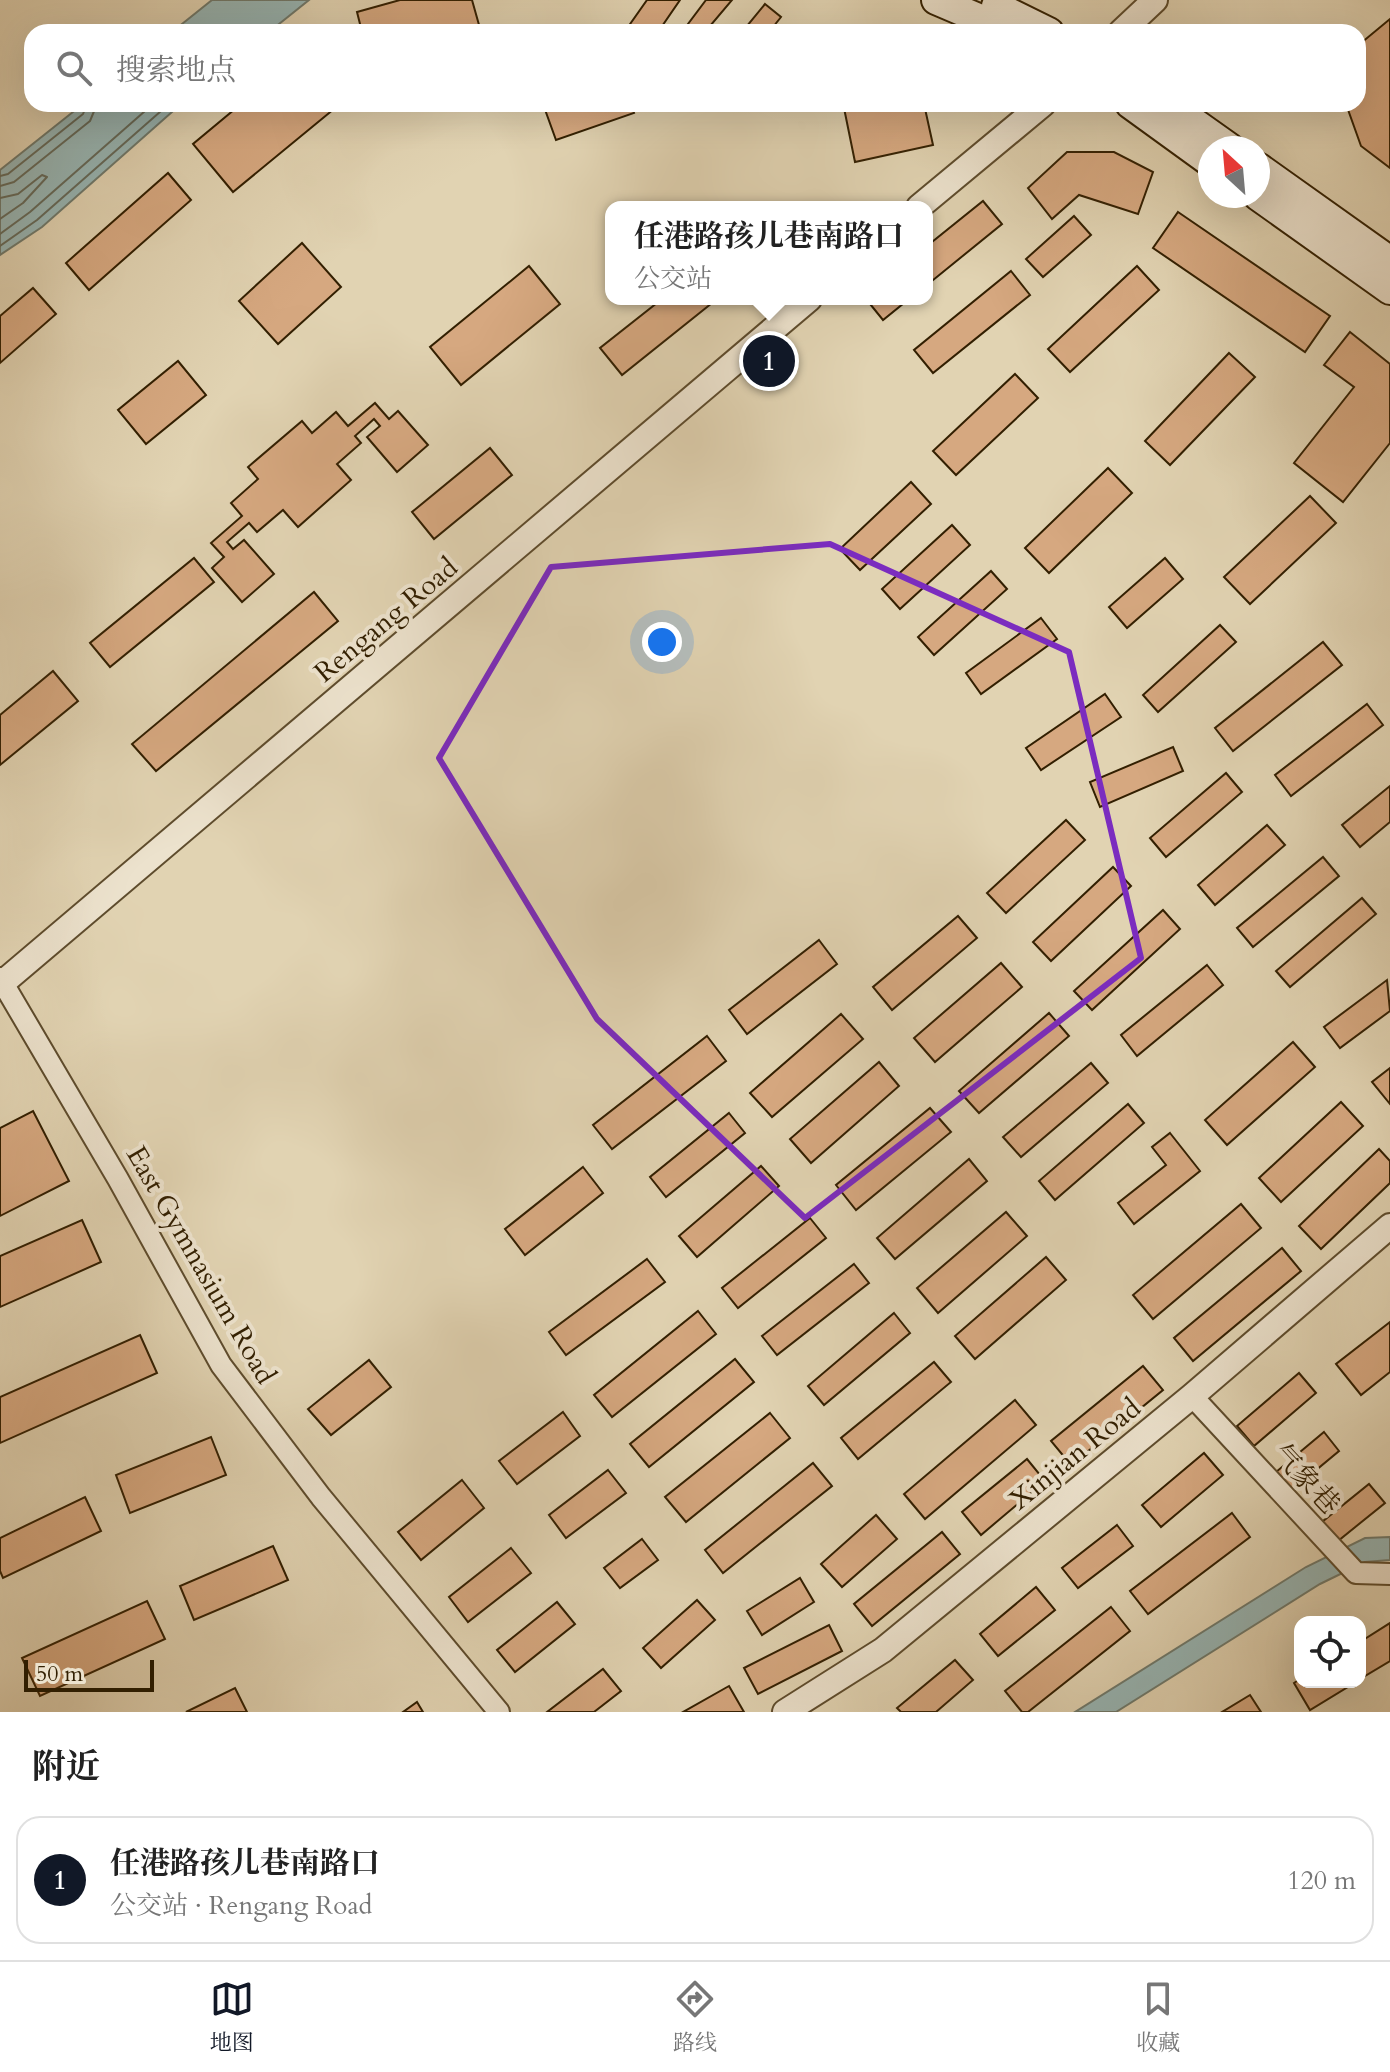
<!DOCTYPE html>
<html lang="zh">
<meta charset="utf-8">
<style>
:root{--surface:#fff;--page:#f6f6f6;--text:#222;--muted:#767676;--line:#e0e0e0;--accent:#111827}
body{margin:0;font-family:Cardo,"Noto Serif SC",serif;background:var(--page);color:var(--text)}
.controls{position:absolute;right:24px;bottom:24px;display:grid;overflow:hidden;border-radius:16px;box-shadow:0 8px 32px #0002}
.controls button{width:72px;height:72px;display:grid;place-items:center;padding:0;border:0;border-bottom:2px solid var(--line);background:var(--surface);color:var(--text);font:40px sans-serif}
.compass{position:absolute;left:1198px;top:136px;width:72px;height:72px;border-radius:50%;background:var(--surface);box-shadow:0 8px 32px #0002;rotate:334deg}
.scale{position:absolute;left:24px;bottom:20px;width:130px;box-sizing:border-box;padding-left:8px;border:4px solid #321f01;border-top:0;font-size:22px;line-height:28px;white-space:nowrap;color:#321f01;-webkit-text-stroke:6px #ece2cd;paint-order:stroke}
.you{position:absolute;left:662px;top:642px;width:28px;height:28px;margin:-20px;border:6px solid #fff;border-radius:50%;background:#1a73e8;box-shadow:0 0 0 12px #1a73e833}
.badge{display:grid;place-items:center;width:52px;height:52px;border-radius:50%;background:var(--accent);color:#fff;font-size:26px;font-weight:700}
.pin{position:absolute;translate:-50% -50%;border:4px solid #fff;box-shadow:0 2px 8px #0006}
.popup{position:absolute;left:605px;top:201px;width:328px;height:104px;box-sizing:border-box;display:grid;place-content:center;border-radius:16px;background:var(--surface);filter:drop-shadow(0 2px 6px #0005);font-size:26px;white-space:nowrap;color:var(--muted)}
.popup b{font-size:30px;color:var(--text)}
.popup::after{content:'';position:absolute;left:50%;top:100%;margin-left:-16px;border:16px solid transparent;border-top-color:var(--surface)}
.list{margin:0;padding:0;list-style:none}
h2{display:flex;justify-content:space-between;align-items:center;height:104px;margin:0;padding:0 32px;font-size:34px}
h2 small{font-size:26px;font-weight:400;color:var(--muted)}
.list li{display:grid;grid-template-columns:52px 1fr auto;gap:24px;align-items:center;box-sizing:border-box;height:128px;margin:0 16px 16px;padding:0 16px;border:2px solid var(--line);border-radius:24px}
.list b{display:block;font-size:30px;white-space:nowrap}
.list p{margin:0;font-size:26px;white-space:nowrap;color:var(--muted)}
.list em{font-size:26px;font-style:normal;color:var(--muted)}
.icon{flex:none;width:44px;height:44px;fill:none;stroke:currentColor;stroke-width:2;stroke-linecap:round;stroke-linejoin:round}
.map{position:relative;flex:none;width:1390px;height:1712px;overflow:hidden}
.search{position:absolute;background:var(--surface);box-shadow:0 8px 32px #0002;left:24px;right:24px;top:24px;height:88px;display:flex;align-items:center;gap:20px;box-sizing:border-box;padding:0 28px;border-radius:24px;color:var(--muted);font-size:30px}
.sheet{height:248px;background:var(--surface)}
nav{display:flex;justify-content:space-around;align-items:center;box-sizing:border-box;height:112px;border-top:2px solid var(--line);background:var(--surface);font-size:22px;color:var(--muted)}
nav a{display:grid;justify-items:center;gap:4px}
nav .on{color:var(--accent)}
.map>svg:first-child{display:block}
.water{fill:#97b6b5;stroke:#6f7a6d;stroke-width:2}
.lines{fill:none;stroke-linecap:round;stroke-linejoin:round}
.shore{stroke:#646a5b;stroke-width:2}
.building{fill:#d6a880;stroke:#321f01;stroke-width:2}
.minor-casing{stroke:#5e4c2d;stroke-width:24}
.tertiary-casing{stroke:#5e4c2d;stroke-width:28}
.secondary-casing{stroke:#321f01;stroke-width:32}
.minor{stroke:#ece2cd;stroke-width:20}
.tertiary{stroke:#ece2cd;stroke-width:24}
.secondary{stroke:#ece2cd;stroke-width:28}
.marked{fill:none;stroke:#7b2cbf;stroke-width:6;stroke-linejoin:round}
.labels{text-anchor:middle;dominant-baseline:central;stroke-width:8;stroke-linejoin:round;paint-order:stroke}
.street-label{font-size:28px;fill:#321f01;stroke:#ece2cd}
</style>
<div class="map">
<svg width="1390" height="1712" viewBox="0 0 1390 1712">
<rect width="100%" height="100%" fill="#e1d3b2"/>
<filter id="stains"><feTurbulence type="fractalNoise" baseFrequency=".0025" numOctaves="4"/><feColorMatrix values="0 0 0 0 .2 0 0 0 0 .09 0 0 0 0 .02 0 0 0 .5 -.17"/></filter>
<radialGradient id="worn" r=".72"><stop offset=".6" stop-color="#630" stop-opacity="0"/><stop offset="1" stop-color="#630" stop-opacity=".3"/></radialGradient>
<g class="water">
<path d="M212,0H309L269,32H172Z"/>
<path d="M83,104H181L42,227L0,255V170Z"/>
<path d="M1390,1537V1560L1365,1562L1320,1584L1116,1712H1075L1306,1567L1365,1538Z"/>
</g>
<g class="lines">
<g class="shore">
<path d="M0,176L8,174L83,114L87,104"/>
<path d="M0,186L14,182L90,121L97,104"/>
<path d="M0,198L18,194L42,175L47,177L23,203L0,219"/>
<path d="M0,234L30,212L153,104"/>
<path d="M0,246L37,220L169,104"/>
</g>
</g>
<g class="building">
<path d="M400,0H472L481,32H362L357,12Z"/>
<path d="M647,0H680L658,32H635L628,27Z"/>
<path d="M706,0H732L705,32H682Z"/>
<path d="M765,4L781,17L769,32H742Z"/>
<path d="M1390,19V168L1361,146L1346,104H1358V53L1361,43Z"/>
<path d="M241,104H340L233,192L193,144Z"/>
<path d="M543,104H631L634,113L556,140Z"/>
<path d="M863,104H924L933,145L855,162L844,108Z"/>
<path d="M1067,152H1114L1153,172L1138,214L1079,195L1052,219L1028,188Z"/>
<path d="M168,173L191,200L89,290L66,263Z"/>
<path d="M983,201L1002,224L927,285V246Z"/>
<path d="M1178,212L1330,316L1305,352L1153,248Z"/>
<path d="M1074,216L1091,235L1043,277L1026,259Z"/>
<path d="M302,243L341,287L278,344L239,301Z"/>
<path d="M529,266L560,304L461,385L430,347Z"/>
<path d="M1137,266L1159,290L1070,372L1048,349Z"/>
<path d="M1011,271L1030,295L933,373L914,350Z"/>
<path d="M33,288L56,314L0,363V316Z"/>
<path d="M662,299H717L622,375L600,348Z"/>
<path d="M866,299H909L883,320Z"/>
<path d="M1350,332L1390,364V443L1343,502L1294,463L1354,387L1324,365Z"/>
<path d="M1229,353L1255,377L1170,465L1145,441Z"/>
<path d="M178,361L206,395L146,444L118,410Z"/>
<path d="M1015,374L1038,398L956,475L933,451Z"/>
<path d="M375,403L389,419L398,411L428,445L397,472L367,437L380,426L374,419L355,436L361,443L337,464L351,480L298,527L283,510L257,532L249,523L227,542L233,549L244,540L274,574L242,602L212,568L224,557L211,543L242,516L231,503L258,479L248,467L302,421L312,433L336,412L348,426Z"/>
<path d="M490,448L512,475L434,539L412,512Z"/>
<path d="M1108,468L1132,493L1049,573L1025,548Z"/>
<path d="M911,482L931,504L860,570L840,549Z"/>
<path d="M1310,496L1336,523L1250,604L1224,577Z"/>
<path d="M952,525L970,545L900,609L882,589Z"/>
<path d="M194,558L214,582L110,667L90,643Z"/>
<path d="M1165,558L1183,579L1127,628L1109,607Z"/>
<path d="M991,571L1007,589L934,655L918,637Z"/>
<path d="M314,592L338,621L156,771L132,744Z"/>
<path d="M1041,618L1057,639L981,694L966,673Z"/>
<path d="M1220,625L1236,642L1158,712L1143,695Z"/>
<path d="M1323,642L1342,665L1233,751L1215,728Z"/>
<path d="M53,671L78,701L0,765V715Z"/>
<path d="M1105,694L1121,717L1041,770L1026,748Z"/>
<path d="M1367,704L1383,725L1291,796L1275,775Z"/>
<path d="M1173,747L1183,771L1100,807L1090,782Z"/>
<path d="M1226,773L1242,792L1166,857L1150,838Z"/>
<path d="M1390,786V822L1360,847L1342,825Z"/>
<path d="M1066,820L1085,840L1006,913L987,893Z"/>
<path d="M1267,825L1285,845L1215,905L1198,885Z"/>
<path d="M1323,857L1339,876L1253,947L1237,928Z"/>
<path d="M1113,867L1131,886L1051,961L1033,942Z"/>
<path d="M1362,898L1376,914L1290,987L1276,971Z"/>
<path d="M1163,910L1180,929L1092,1010L1074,991Z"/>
<path d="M958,916L977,938L892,1010L873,987Z"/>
<path d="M819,940L837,964L747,1034L729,1010Z"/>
<path d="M1001,963L1022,987L935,1062L914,1038Z"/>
<path d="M1207,965L1223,985L1137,1056L1121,1035Z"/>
<path d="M1387,980L1390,1011L1340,1048L1324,1027Z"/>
<path d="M1049,1013L1069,1036L979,1113L959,1091Z"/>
<path d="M841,1014L863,1039L772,1117L750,1093Z"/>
<path d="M707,1036L726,1061L612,1149L593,1125Z"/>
<path d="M1293,1042L1315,1067L1227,1145L1205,1120Z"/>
<path d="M879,1062L899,1086L811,1163L790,1139Z"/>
<path d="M1091,1063L1108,1083L1021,1157L1003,1137Z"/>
<path d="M1390,1068V1104L1372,1082Z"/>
<path d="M1341,1102L1363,1126L1281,1202L1259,1178Z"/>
<path d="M1128,1104L1144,1123L1055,1200L1039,1181Z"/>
<path d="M930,1108L951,1132L856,1210L836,1185Z"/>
<path d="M33,1111L69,1181L0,1216V1128Z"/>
<path d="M729,1113L745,1133L666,1197L650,1177Z"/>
<path d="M1170,1133L1200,1171L1134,1224L1118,1203L1166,1165L1152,1147Z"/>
<path d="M1379,1149L1390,1161V1183L1321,1249L1299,1226Z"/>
<path d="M969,1159L987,1181L895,1259L877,1238Z"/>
<path d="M761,1166L779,1186L697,1257L679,1236Z"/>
<path d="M583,1167L603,1193L525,1255L505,1229Z"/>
<path d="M1241,1204L1261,1228L1153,1319L1133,1295Z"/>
<path d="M1006,1212L1027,1236L938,1313L917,1288Z"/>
<path d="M810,1218L826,1238L738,1308L722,1288Z"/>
<path d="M82,1220L101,1262L0,1307V1256Z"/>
<path d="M1282,1248L1301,1271L1193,1361L1174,1338Z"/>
<path d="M1046,1257L1066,1280L975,1359L955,1336Z"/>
<path d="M647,1259L665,1282L566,1355L549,1332Z"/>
<path d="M854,1264L869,1283L777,1355L762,1336Z"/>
<path d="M698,1311L716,1334L612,1417L594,1395Z"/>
<path d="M894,1313L910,1333L824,1405L808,1386Z"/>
<path d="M1390,1322V1372L1361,1395L1336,1364Z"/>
<path d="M140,1335L157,1373L0,1443V1397Z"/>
<path d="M735,1359L754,1382L649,1467L630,1444Z"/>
<path d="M369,1360L391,1387L331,1435L308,1409Z"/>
<path d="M934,1362L951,1382L858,1459L841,1438Z"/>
<path d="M1143,1366L1163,1390L1071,1465L1051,1441Z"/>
<path d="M1299,1373L1316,1393L1254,1446L1237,1426Z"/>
<path d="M1015,1400L1036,1425L925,1519L904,1494Z"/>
<path d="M563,1412L580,1436L517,1484L499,1461Z"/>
<path d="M770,1413L790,1438L686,1522L665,1497Z"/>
<path d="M1324,1432L1339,1451L1292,1490L1276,1472Z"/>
<path d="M211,1437L226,1475L130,1513L116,1475Z"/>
<path d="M1204,1453L1223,1475L1161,1527L1142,1505Z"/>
<path d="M1027,1459L1045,1481L981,1535L962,1512Z"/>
<path d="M813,1463L832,1486L723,1573L705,1550Z"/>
<path d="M608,1470L626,1493L566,1538L549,1515Z"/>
<path d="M462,1480L484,1508L421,1560L398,1532Z"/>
<path d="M1369,1484L1385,1503L1333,1545L1317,1526Z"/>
<path d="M85,1497L101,1531L3,1578L0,1571V1538Z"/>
<path d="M1232,1513L1250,1537L1148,1614L1130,1591Z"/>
<path d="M876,1515L897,1539L842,1587L821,1564Z"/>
<path d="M1117,1525L1133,1546L1078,1588L1062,1568Z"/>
<path d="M942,1532L960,1554L872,1626L854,1604Z"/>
<path d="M642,1539L658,1560L620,1588L604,1568Z"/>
<path d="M273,1546L288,1580L194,1620L180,1586Z"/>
<path d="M511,1548L531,1573L468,1622L449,1597Z"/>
<path d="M800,1578L814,1602L762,1635L747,1611Z"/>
<path d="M1036,1587L1055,1610L998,1656L980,1634Z"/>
<path d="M697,1600L715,1620L661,1668L643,1648Z"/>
<path d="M147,1601L165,1639L40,1696L22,1658Z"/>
<path d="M557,1602L575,1624L515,1672L497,1650Z"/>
<path d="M1111,1607L1130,1631L1028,1712H1022L1005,1691Z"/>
<path d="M1390,1623V1661L1360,1679V1642Z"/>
<path d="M829,1625L842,1651L758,1694L744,1668Z"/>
<path d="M955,1660L973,1680L936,1712H901L897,1708Z"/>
<path d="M603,1669L621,1691L594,1712H547Z"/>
<path d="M1300,1679V1682H1356L1310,1710L1294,1683Z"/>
<path d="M729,1686L744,1712H683Z"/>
<path d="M235,1688L247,1712H186Z"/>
<path d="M1250,1695L1261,1712H1222Z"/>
<path d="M417,1702L423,1712H403Z"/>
</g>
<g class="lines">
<defs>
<g id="minor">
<path d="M0,978L118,1179L221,1365L321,1497L499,1712"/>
<path d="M1192,1396L1356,1573L1390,1574"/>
</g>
<g id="tertiary">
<path d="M1121,32L1155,0"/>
<path d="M919,207L1043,104"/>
<path d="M0,985L809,299"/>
<path d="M785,1712L883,1650L1192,1396L1390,1226"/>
</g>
<g id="secondary">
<path d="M936,0L1011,32"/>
<path d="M996,6L1049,32"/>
<path d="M1130,104L1210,162"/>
<path d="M1168,104L1230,148"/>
<path d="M1258,167L1390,261"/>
<path d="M1258,196L1390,290"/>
</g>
</defs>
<use href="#minor" class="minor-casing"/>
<use href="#tertiary" class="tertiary-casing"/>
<use href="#secondary" class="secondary-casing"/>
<use href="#minor" class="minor"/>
<use href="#tertiary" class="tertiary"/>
<use href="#secondary" class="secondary"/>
</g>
<path class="marked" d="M830,544L1069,652L1141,958L805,1218L597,1019L439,758L551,567Z"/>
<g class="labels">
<g class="street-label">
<text transform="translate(386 620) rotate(-40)">Rengang Road</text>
<text transform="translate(201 1265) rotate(60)">East Gymnasium Road</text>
<text transform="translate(1075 1454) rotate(-39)">Xinjian Road</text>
<text transform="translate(1306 1479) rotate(47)">气象巷</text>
</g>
</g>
<rect width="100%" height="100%" filter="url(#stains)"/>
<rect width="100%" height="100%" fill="url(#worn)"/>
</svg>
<div class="controls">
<button><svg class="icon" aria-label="locate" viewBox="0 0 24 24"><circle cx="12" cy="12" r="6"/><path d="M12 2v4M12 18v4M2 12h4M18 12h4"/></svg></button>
</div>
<svg class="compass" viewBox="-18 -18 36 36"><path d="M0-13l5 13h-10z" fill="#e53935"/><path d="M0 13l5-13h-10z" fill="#767676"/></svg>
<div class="scale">50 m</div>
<div class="you"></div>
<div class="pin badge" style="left:769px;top:361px">1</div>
<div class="popup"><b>任港路孩儿巷南路口</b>公交站</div>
<div class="search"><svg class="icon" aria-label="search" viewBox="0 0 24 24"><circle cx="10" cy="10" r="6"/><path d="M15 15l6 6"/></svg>搜索地点</div>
</div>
<section class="sheet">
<h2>附近<small></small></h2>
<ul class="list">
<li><span class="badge">1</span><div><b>任港路孩儿巷南路口</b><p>公交站 · Rengang Road</p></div><em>120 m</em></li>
</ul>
</section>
<nav>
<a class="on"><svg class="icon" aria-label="map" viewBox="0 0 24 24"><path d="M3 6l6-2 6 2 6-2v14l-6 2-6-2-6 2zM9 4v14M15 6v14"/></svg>地图</a>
<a><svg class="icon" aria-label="directions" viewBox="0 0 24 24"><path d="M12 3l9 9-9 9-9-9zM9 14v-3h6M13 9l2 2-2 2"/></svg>路线</a>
<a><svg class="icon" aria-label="saved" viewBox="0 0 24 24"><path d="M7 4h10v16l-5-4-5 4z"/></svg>收藏</a>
</nav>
